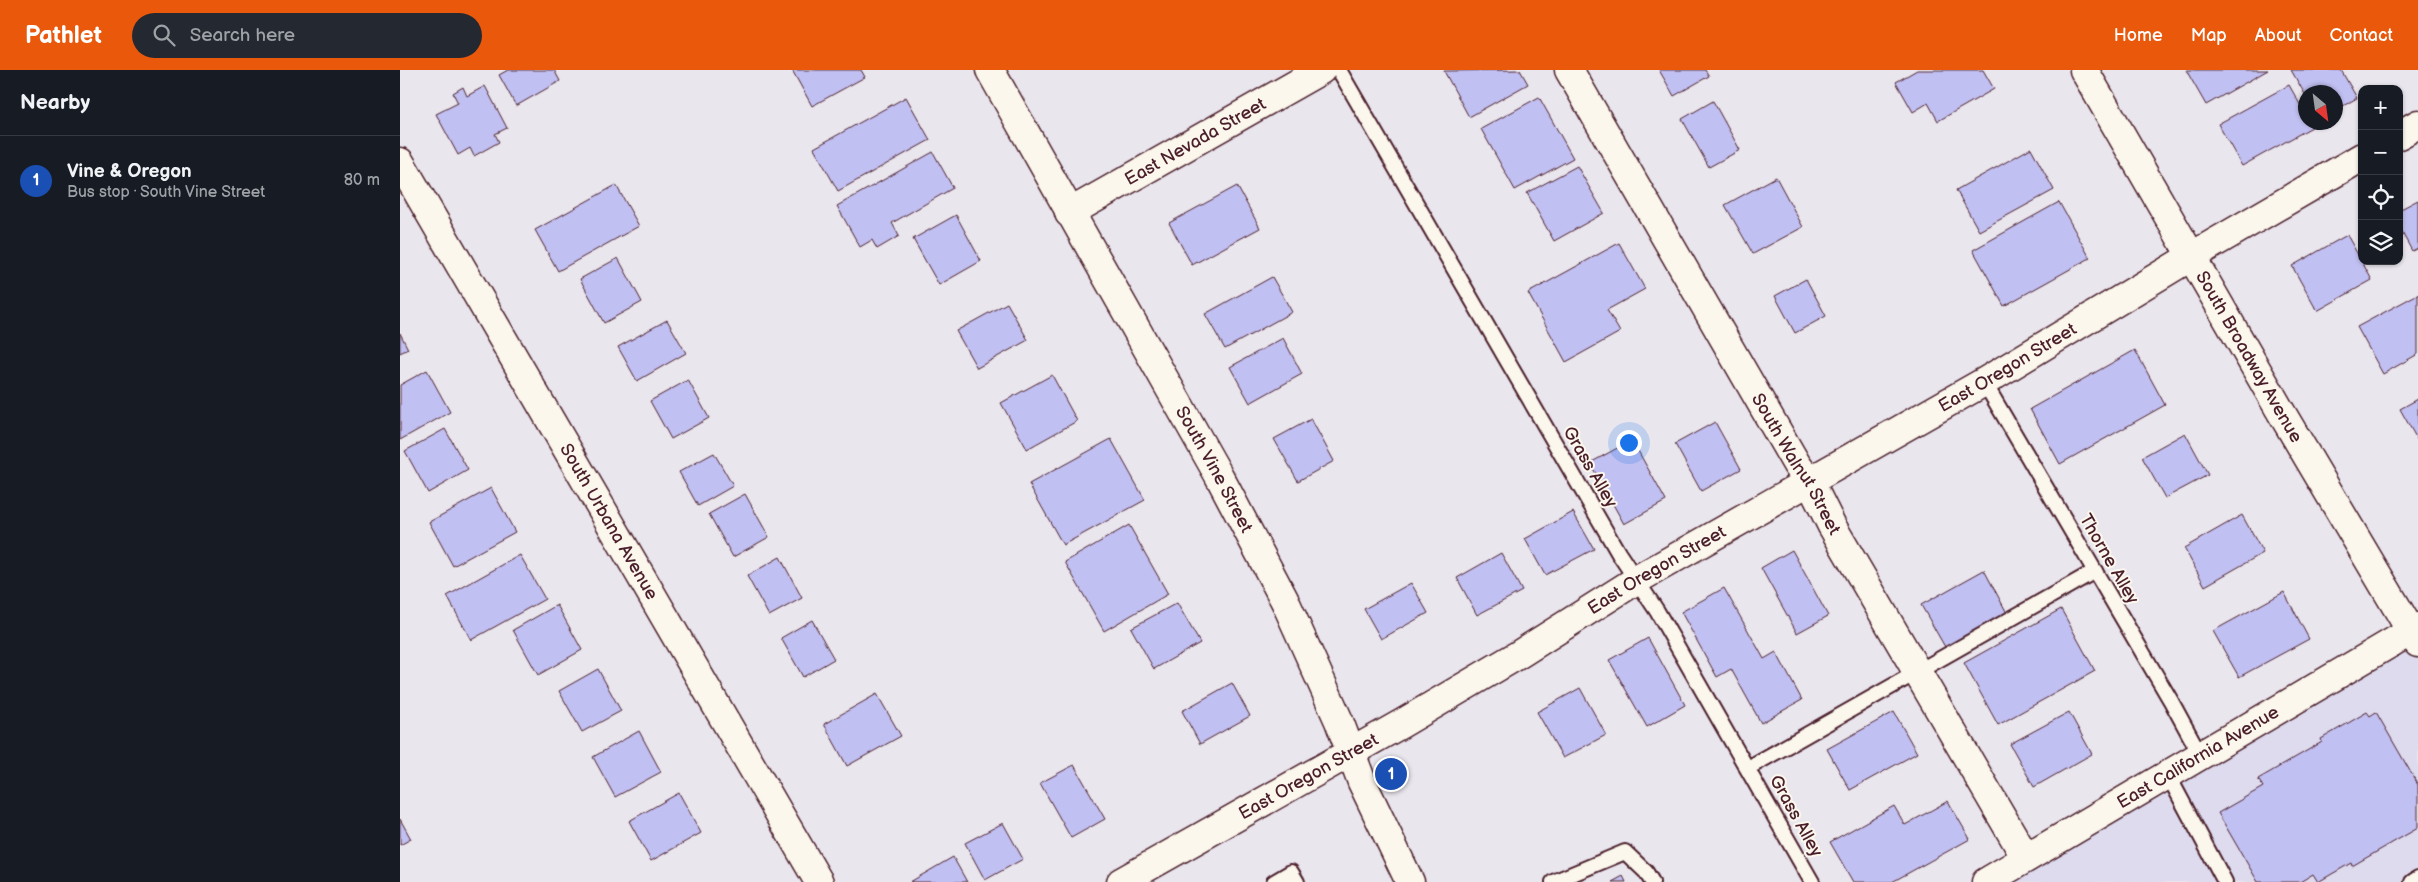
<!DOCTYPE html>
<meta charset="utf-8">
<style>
:root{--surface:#171b24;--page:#242831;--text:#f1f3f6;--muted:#9ea1a6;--line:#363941;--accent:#ea580c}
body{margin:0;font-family:"Balsamiq Sans",sans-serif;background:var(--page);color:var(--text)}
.controls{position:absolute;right:15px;top:15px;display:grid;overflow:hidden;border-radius:10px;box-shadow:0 1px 4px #0004}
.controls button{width:45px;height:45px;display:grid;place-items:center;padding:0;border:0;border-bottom:1px solid var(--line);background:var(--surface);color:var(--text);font:25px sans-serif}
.compass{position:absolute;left:1898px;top:15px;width:45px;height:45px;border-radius:50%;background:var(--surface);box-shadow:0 1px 4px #0004;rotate:151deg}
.you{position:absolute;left:1228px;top:372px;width:18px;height:18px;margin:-12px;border:4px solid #fff;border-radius:50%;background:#1a73e8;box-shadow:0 0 0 8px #1a73e833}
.badge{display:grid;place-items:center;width:32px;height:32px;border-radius:50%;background:var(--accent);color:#fff;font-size:16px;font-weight:700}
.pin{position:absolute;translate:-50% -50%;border:2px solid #fff;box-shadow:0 1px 5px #0006}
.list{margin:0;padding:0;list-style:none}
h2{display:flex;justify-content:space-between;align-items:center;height:65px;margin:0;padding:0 20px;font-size:21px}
h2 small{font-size:16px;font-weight:400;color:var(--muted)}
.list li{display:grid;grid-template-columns:32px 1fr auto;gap:15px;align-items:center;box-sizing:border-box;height:90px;padding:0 20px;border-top:1px solid var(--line)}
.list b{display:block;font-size:19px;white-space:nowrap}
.list p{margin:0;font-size:16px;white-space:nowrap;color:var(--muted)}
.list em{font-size:16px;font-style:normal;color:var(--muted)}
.icon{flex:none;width:28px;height:28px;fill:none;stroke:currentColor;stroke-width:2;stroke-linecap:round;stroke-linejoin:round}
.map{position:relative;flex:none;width:2018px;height:812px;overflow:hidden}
header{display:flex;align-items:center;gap:30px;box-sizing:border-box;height:70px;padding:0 25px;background:var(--accent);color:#fff}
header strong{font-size:24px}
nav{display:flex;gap:28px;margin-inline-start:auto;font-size:18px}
.search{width:350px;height:45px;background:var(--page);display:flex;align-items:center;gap:12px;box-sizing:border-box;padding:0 18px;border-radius:28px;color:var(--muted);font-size:19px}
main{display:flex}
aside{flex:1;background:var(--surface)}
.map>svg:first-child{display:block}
.built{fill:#dedbef}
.building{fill:#c1c0f2;stroke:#4a1f2b}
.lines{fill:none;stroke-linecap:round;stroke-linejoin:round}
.lane-casing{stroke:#4a1f2b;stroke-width:18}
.street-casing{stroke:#4a1f2b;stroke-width:31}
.secondary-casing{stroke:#4a1f2b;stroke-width:31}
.lane{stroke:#fbf7ec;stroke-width:14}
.street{stroke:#fbf7ec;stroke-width:28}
.secondary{stroke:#fbf7ec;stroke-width:28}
.labels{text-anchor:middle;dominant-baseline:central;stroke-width:4;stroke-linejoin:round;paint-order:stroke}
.street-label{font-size:18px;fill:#4a1f2b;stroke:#fbf7ec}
</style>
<header>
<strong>Pathlet</strong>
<div class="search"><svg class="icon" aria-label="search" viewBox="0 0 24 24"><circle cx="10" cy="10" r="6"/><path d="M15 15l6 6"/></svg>Search here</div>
<nav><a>Home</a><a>Map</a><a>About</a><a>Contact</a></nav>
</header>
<main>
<aside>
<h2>Nearby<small></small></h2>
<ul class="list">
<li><span class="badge" style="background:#1a4fb4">1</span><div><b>Vine &amp; Oregon</b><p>Bus stop · South Vine Street</p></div><em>80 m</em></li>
</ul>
</aside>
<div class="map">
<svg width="2018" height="812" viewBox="0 0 2018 812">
<rect width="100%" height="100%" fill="#eae6ee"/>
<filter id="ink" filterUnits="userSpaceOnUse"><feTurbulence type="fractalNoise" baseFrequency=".02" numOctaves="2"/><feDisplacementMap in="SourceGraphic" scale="10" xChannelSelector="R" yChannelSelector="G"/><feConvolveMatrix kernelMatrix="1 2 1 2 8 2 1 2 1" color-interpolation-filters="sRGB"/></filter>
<g filter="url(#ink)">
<path class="built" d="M2018,574V812H1587Z"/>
<g class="building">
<path d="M108,0H154L160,11L116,36L99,5Z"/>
<path d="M392,0H461L465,7L412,36Z"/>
<path d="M1120,0L1128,14L1069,47L1044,1Z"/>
<path d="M1259,0H1305L1309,6L1274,26Z"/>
<path d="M1517,0H1583L1594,19L1538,51L1528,33L1513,42L1496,12Z"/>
<path d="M1786,0H1868L1806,35Z"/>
<path d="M1891,0H1941L1957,28L1936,40V22H1906V26Z"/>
<path d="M1889,15L1906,45V52H1910L1912,57L1842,96L1818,54Z"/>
<path d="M85,16L107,58L95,64L99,72L74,86L70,78L58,85L36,44L58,33L53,23L63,17L67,26Z"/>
<path d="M506,27L530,70L438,121L414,78Z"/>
<path d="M1139,27L1173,88L1115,120L1081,59Z"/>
<path d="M1313,31L1340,80L1309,97L1282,49Z"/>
<path d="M1631,78L1654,120L1579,161L1556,120Z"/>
<path d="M533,82L553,118L492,153L499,166L477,179L472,170L460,177L437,136Z"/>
<path d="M1177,96L1204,143L1154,171L1127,123Z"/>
<path d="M1376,107L1403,157L1353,184L1325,135Z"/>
<path d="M216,115L239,156L158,201L135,160Z"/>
<path d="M837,116L860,158L792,195L769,153Z"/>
<path d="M2018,130V178L2012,181L1999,157V140Z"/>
<path d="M1659,132L1690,188L1604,236L1573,180Z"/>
<path d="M556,145L581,191L539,215L513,169Z"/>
<path d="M1947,165L1972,210L1917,241L1892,196Z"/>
<path d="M1219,173L1245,219L1207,240L1220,262L1166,292L1128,223Z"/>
<path d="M218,188L242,232L204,253L180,209Z"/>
<path d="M872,207L892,242L825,279L805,244Z"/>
<path d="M1406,209L1426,246L1395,263L1375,226Z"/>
<path d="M2018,224V284L1983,304L1957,257Z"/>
<path d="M607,233L628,270L577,298L556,261Z"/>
<path d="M267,250L286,283L237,311L218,277Z"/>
<path d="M0,263L8,279L0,283Z"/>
<path d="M883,268L902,304L850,333L830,297Z"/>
<path d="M1735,280L1765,335L1660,394L1630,339Z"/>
<path d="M27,300L50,342L0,370V315Z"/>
<path d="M652,305L677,351L627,379L601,333Z"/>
<path d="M288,310L309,348L271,369L250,331Z"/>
<path d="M2018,329V371L2000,339Z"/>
<path d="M911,349L934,391L898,411L874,369Z"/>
<path d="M1315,352L1341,399L1301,421L1275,374Z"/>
<path d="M45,359L68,400L28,423L5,381Z"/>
<path d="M1785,363L1808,405L1765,428L1742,387Z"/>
<path d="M711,369L745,430L663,475L629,414Z"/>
<path d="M1232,370L1266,431L1224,454L1190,393Z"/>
<path d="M314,383L333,416L298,436L279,402Z"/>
<path d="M91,418L115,462L53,496L29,452Z"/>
<path d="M345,424L369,467L333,487L309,444Z"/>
<path d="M1173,442L1194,479L1145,505L1125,469Z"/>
<path d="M1842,445L1863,483L1805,516L1784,478Z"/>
<path d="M729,455L768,524L704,561L665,492Z"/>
<path d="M1392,480L1428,546L1397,563L1361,498Z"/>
<path d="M1101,483L1122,521L1077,545L1057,508Z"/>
<path d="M120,485L145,529L71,570L47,526Z"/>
<path d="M380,487L402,528L369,546L347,506Z"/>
<path d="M1584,500L1607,543L1545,577L1521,535Z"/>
<path d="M1011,513L1028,543L981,569L964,539Z"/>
<path d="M1324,518L1364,589L1376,582L1402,630L1361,653L1331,599L1317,607L1281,542Z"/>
<path d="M1884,522L1909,569L1839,607L1813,561Z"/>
<path d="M777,533L800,573L754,599L731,558Z"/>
<path d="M157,535L182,580L138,605L113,560Z"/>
<path d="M1661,539L1695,601L1598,655L1564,593Z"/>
<path d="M412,550L434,589L403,607L381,568Z"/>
<path d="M1248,568L1285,635L1247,657L1209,590Z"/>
<path d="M198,599L221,641L182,662L159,621Z"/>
<path d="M832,613L850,646L800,674L782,641Z"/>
<path d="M1180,618L1206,665L1163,688L1137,642Z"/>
<path d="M477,624L501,666L447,696L424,654Z"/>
<path d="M1494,642L1517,683L1450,720L1427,679Z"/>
<path d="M1669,642L1692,684L1634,717L1610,674Z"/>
<path d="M1967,642L1970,646L1976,642L2018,715V758L1952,796L1951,793L1918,812L1913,804L1900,812H1858L1818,743L1863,717L1858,709L1922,672L1921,669Z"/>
<path d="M239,661L261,702L215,727L193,687Z"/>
<path d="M674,695L705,749L671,768L640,713Z"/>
<path d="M279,723L301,763L251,791L229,751Z"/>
<path d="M1548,731L1570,769L1492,812H1453L1430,772L1494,736L1505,755Z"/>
<path d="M0,749L11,769L0,775Z"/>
<path d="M603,753L623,789L585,810L565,773Z"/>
<path d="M553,787L567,812H510Z"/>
<path d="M1223,806L1226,812H1212Z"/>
</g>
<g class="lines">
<defs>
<g id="lane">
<path d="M939,0L1219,484L1257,541L1412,812"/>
<path d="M1584,312L1771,631L1801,686"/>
<path d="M1348,698L1695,501"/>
<path d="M1768,705L1825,812"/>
<path d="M874,812L891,802L897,812"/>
<path d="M1153,812L1225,782L1246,802L1252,812"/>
<path d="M2012,812L2018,808"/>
</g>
<g id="street">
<path id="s1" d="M1169,0L1397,395L1410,412L1432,456L1626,788"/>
<path id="s2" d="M1684,0L1881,342L2018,573"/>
<path d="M1999,65L2018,54"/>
<path id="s3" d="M0,92L419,812"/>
<path id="s4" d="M669,143L921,0"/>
<path id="s5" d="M721,812L1001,654L1118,585L1238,509L1584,312L1792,186L1962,87"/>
<path id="s6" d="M1586,812L2018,557"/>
</g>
<g id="secondary">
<path id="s7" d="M590,0L818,404L885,531L939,651L962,712L1010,812"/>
</g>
</defs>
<use href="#lane" class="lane-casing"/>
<use href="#street" class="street-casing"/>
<use href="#secondary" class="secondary-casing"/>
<use href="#lane" class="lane"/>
<use href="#street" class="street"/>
<use href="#secondary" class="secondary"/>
</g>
</g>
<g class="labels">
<g class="street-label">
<text stroke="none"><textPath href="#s4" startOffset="145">East Nevada Street</textPath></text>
<text stroke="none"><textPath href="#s2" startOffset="331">South Broadway Avenue</textPath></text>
<text stroke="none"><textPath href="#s5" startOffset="1025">East Oregon Street</textPath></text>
<text stroke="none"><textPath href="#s1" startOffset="455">South Walnut Street</textPath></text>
<text transform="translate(1190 397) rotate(60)">Grass Alley</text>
<text stroke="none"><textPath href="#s7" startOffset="458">South Vine Street</textPath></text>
<text stroke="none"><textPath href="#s3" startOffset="416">South Urbana Avenue</textPath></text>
<text transform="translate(1709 489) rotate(60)">Thorne Alley</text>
<text stroke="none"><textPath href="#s5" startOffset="620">East Oregon Street</textPath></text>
<text stroke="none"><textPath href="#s6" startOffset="246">East California Avenue</textPath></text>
<text stroke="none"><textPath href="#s5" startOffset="215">East Oregon Street</textPath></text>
<text transform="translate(1396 746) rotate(61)">Grass Alley</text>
</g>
</g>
</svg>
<div class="controls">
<button>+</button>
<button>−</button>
<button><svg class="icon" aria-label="locate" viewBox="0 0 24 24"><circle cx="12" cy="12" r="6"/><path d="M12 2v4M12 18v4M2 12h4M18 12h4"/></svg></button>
<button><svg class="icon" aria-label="layers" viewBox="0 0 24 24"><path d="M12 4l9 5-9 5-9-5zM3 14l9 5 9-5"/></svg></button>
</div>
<svg class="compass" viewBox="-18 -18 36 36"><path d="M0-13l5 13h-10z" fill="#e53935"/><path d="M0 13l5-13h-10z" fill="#9ea1a6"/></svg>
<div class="you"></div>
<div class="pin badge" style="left:991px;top:704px;background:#1a4fb4">1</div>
</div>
</main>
